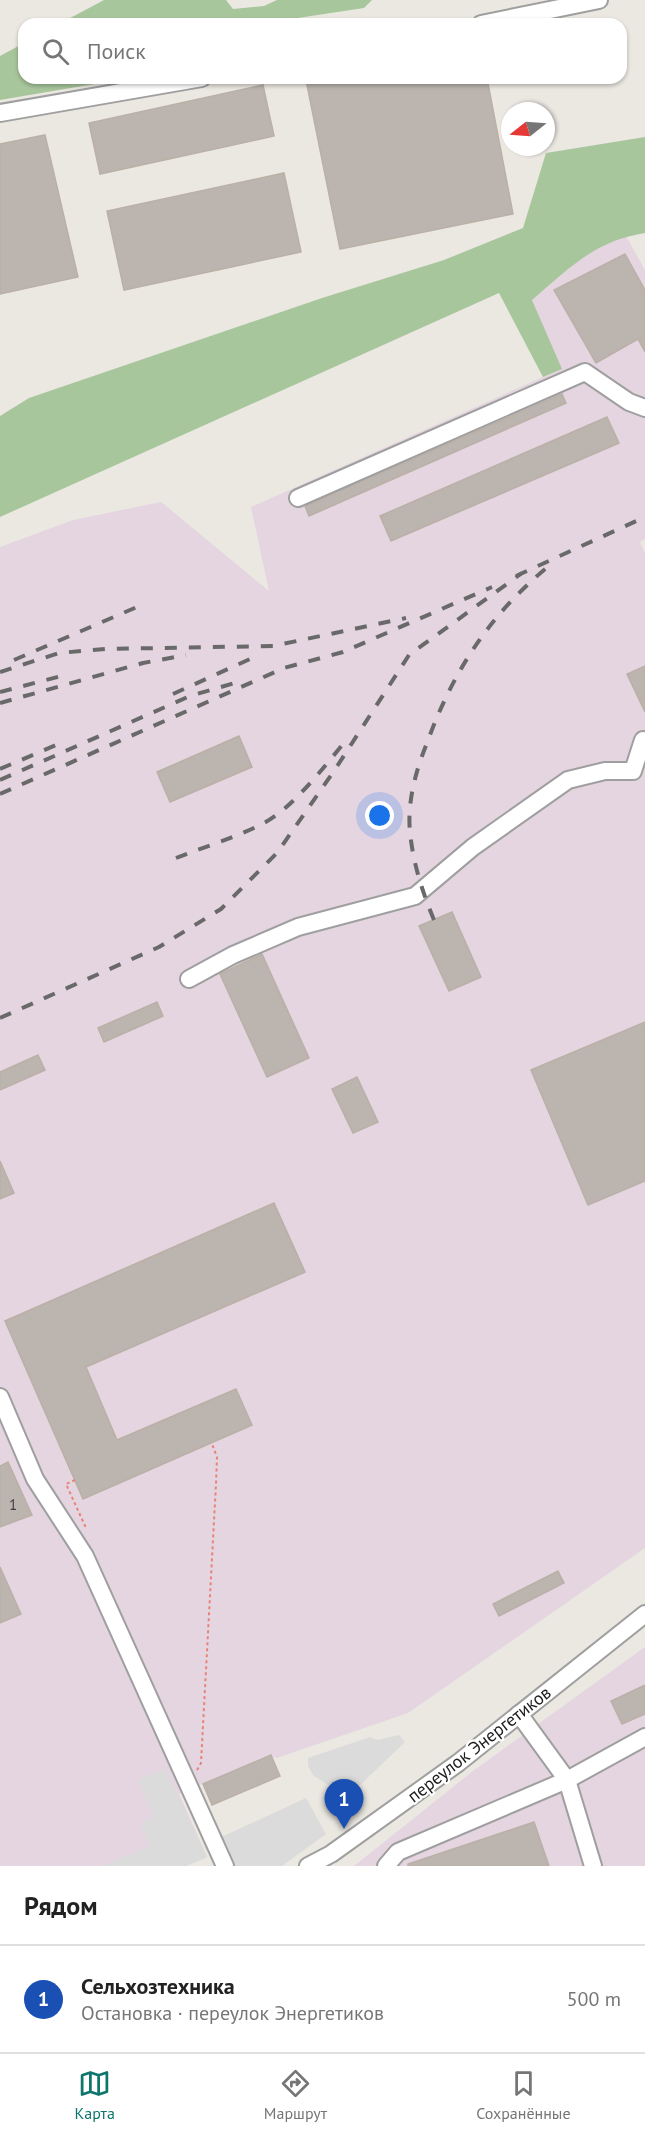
<!DOCTYPE html>
<html lang="ru">
<meta charset="utf-8">
<style>
:root{--surface:#fff;--page:#f6f6f6;--text:#222;--muted:#767676;--line:#e0e0e0;--accent:#0f766e}
body{margin:0;font-family:"PT Sans",sans-serif;background:var(--page);color:var(--text)}
.compass{position:absolute;left:501px;top:102px;width:54px;height:54px;border-radius:50%;background:var(--surface);box-shadow:0 2px 4px #0004;rotate:253deg}
.you{position:absolute;left:380px;top:816px;width:21px;height:21px;margin:-15px;border:4px solid #fff;border-radius:50%;background:#1a73e8;box-shadow:0 0 0 9px #1a73e833}
.badge{display:grid;place-items:center;width:39px;height:39px;border-radius:50%;background:var(--accent);color:#fff;font-size:20px;font-weight:700}
.pin{position:absolute;translate:-50% -50px;filter:drop-shadow(0 2px 3px #0008)}
.pin::after{content:'';position:absolute;top:32px;width:21px;height:18px;background:inherit;clip-path:polygon(0 0,100% 0,50% 100%)}
.list{margin:0;padding:0;list-style:none}
h2{display:flex;justify-content:space-between;align-items:center;height:78px;margin:0;padding:0 24px;font-size:26px}
h2 small{font-size:20px;font-weight:400;color:var(--muted)}
.list li{display:grid;grid-template-columns:39px 1fr auto;gap:18px;align-items:center;box-sizing:border-box;height:108px;padding:0 24px;border-top:2px solid var(--line)}
.list b{display:block;font-size:22px;white-space:nowrap}
.list p{margin:0;font-size:20px;white-space:nowrap;color:var(--muted)}
.list em{font-size:20px;font-style:normal;color:var(--muted)}
.icon{flex:none;width:33px;height:33px;fill:none;stroke:currentColor;stroke-width:2;stroke-linecap:round;stroke-linejoin:round}
.map{position:relative;flex:none;width:645px;height:1866px;overflow:hidden}
.search{position:absolute;background:var(--surface);box-shadow:0 2px 4px #0004;left:18px;right:18px;top:18px;height:66px;display:flex;align-items:center;gap:15px;box-sizing:border-box;padding:0 21px;border-radius:18px;color:var(--muted);font-size:22px}
.sheet{height:186px;background:var(--surface)}
nav{display:flex;justify-content:space-around;align-items:center;box-sizing:border-box;height:84px;border-top:2px solid var(--line);background:var(--surface);font-size:16px;color:var(--muted)}
nav a{display:grid;justify-items:center;gap:3px}
nav .on{color:var(--accent)}
.map>svg:first-child{display:block}
.industrial{fill:#e4d5e1}
.forest{fill:#a8c69c}
.parking{fill:#dbdbdb}
.building{fill:#bbb4af;stroke:#bbb0a6;stroke-width:1.5}
.lines{fill:none;stroke-linecap:round;stroke-linejoin:round}
.minor-casing{stroke:#9f9f9f;stroke-width:20}
.path{stroke:#e78377;stroke-width:2;stroke-dasharray:3 3;stroke-linecap:butt}
.minor{stroke:#fff;stroke-width:16}
.rail{stroke:#696969;stroke-width:4;stroke-dasharray:12 12;stroke-linecap:butt}
.labels{text-anchor:middle;dominant-baseline:central;stroke-width:4.5;stroke-linejoin:round;paint-order:stroke}
.number-label{font-size:15px;fill:#434140}
.street-label{font-size:18px;fill:#1b1b1b;stroke:#fff}
</style>
<div class="map">
<svg width="645" height="1866" viewBox="0 0 645 1866">
<rect width="100%" height="100%" fill="#ebe8e2"/>
<g class="industrial">
<path d="M626,236L645,270V539L640,542L645,553V1548L408,1713L277,1758L267,1756L179,1794L207,1857L186,1866H0V547L73,520L161,502L269,591L251,507L561,369L532,300L592,249Z"/>
<path d="M645,1647V1866H354L473,1771Z"/>
</g>
<g class="forest">
<path d="M104,0H226L233,9L264,6L277,0H372L364,8L258,24H59Z"/>
<path d="M24,43V78H130L0,100V56Z"/>
<path d="M645,137V233C594,241 570,268 532,300L562,369L543,377L499,293L0,517V416L29,398L322,298L444,260L523,228L546,153Z"/>
</g>
<g class="parking">
<path d="M399,1735L405,1742L360,1785L345,1788L341,1782L328,1785L313,1775L308,1766V1758L370,1737L378,1740Z"/>
<path d="M165,1769L207,1857L186,1866H102L149,1846L141,1823L154,1816L138,1780Z"/>
<path d="M306,1798L326,1834L282,1866H229L217,1839Z"/>
</g>
<g class="building">
<path d="M318,78H487L513,214L340,249L306,80Z"/>
<path d="M263,85L274,136L100,174L89,123Z"/>
<path d="M45,135L78,277L0,294V144Z"/>
<path d="M284,173L301,252L124,290L107,211Z"/>
<path d="M625,254L645,290V352L638,339L596,363L554,290Z"/>
<path d="M562,394L566,403L309,516L305,506Z"/>
<path d="M607,417L619,443L391,541L380,516Z"/>
<path d="M645,666V712L627,674Z"/>
<path d="M239,736L252,767L170,802L157,772Z"/>
<path d="M452,912L481,977L449,991L419,926Z"/>
<path d="M262,954L309,1058L267,1077L220,974Z"/>
<path d="M157,1002L163,1016L104,1042L98,1028Z"/>
<path d="M645,1022V1181L588,1205L531,1070Z"/>
<path d="M38,1055L45,1070L0,1090V1072Z"/>
<path d="M357,1077L378,1122L353,1133L332,1089Z"/>
<path d="M0,1161L14,1193L0,1199Z"/>
<path d="M274,1203L305,1272L86,1367L117,1440L236,1389L252,1425L83,1499L5,1321Z"/>
<path d="M8,1462L32,1515L0,1527V1466Z"/>
<path d="M0,1567L21,1614L0,1623Z"/>
<path d="M558,1571L564,1583L499,1616L493,1604Z"/>
<path d="M645,1685V1714L622,1724L611,1701Z"/>
<path d="M271,1755L280,1776L212,1805L203,1784Z"/>
<path d="M534,1822L549,1866H408V1864Z"/>
</g>
<g class="lines">
<defs>
<g id="minor">
<path d="M481,24L599,0"/>
<path d="M0,113L202,78"/>
<path d="M298,498L585,372L629,402L645,408"/>
<path d="M189,979L233,955L298,927L415,896L473,847L568,780L605,771H633L643,740"/>
<path d="M0,1397L35,1479L85,1556L225,1866"/>
<path d="M308,1866L331,1854L458,1763L645,1614"/>
<path d="M386,1866L398,1852L567,1780L519,1714"/>
<path d="M593,1866L567,1780L645,1737"/>
</g>
</defs>
<use href="#minor" class="minor-casing"/>
<g class="path">
<path d="M75,1480L66,1484L86,1528"/>
<path d="M197,1770L201,1763L216,1484L217,1457L212,1444"/>
</g>
<use href="#minor" class="minor"/>
<g class="rail">
<path d="M516,576L645,517"/>
<path d="M14,660L137,607"/>
<path d="M0,672L59,653L105,649L273,646L406,618"/>
<path d="M0,692L69,674"/>
<path d="M173,694L250,659"/>
<path d="M0,703L143,663L186,655"/>
<path d="M0,769L63,742"/>
<path d="M0,780L190,696L238,682"/>
<path d="M0,794L284,668L343,652L492,587"/>
<path d="M176,858C204,847 235,838 262,824C292,809 322,769 344,743"/>
<path d="M434,920C422,891 413,863 410,832C407,802 416,770 427,743C453,671 490,614 550,565"/>
<path d="M0,1018L159,947L221,909L277,853L334,771L409,655L522,573"/>
</g>
</g>
<g class="labels">
<g class="number-label">
<text x="13" y="1504">1</text>
</g>
<g class="street-label">
<text transform="translate(479 1744) rotate(-38)">переулок Энергетиков</text>
</g>
</g>
</svg>
<svg class="compass" viewBox="-18 -18 36 36"><path d="M0-13l5 13h-10z" fill="#e53935"/><path d="M0 13l5-13h-10z" fill="#767676"/></svg>
<div class="you"></div>
<div class="pin badge" style="left:344px;top:1829px;background:#1a4fb4">1</div>
<div class="search"><svg class="icon" aria-label="search" viewBox="0 0 24 24"><circle cx="10" cy="10" r="6"/><path d="M15 15l6 6"/></svg>Поиск</div>
</div>
<section class="sheet">
<h2>Рядом<small></small></h2>
<ul class="list">
<li><span class="badge" style="background:#1a4fb4">1</span><div><b>Сельхозтехника</b><p>Остановка · переулок Энергетиков</p></div><em>500 m</em></li>
</ul>
</section>
<nav>
<a class="on"><svg class="icon" aria-label="map" viewBox="0 0 24 24"><path d="M3 6l6-2 6 2 6-2v14l-6 2-6-2-6 2zM9 4v14M15 6v14"/></svg>Карта</a>
<a><svg class="icon" aria-label="directions" viewBox="0 0 24 24"><path d="M12 3l9 9-9 9-9-9zM9 14v-3h6M13 9l2 2-2 2"/></svg>Маршрут</a>
<a><svg class="icon" aria-label="saved" viewBox="0 0 24 24"><path d="M7 4h10v16l-5-4-5 4z"/></svg>Сохранённые</a>
</nav>
